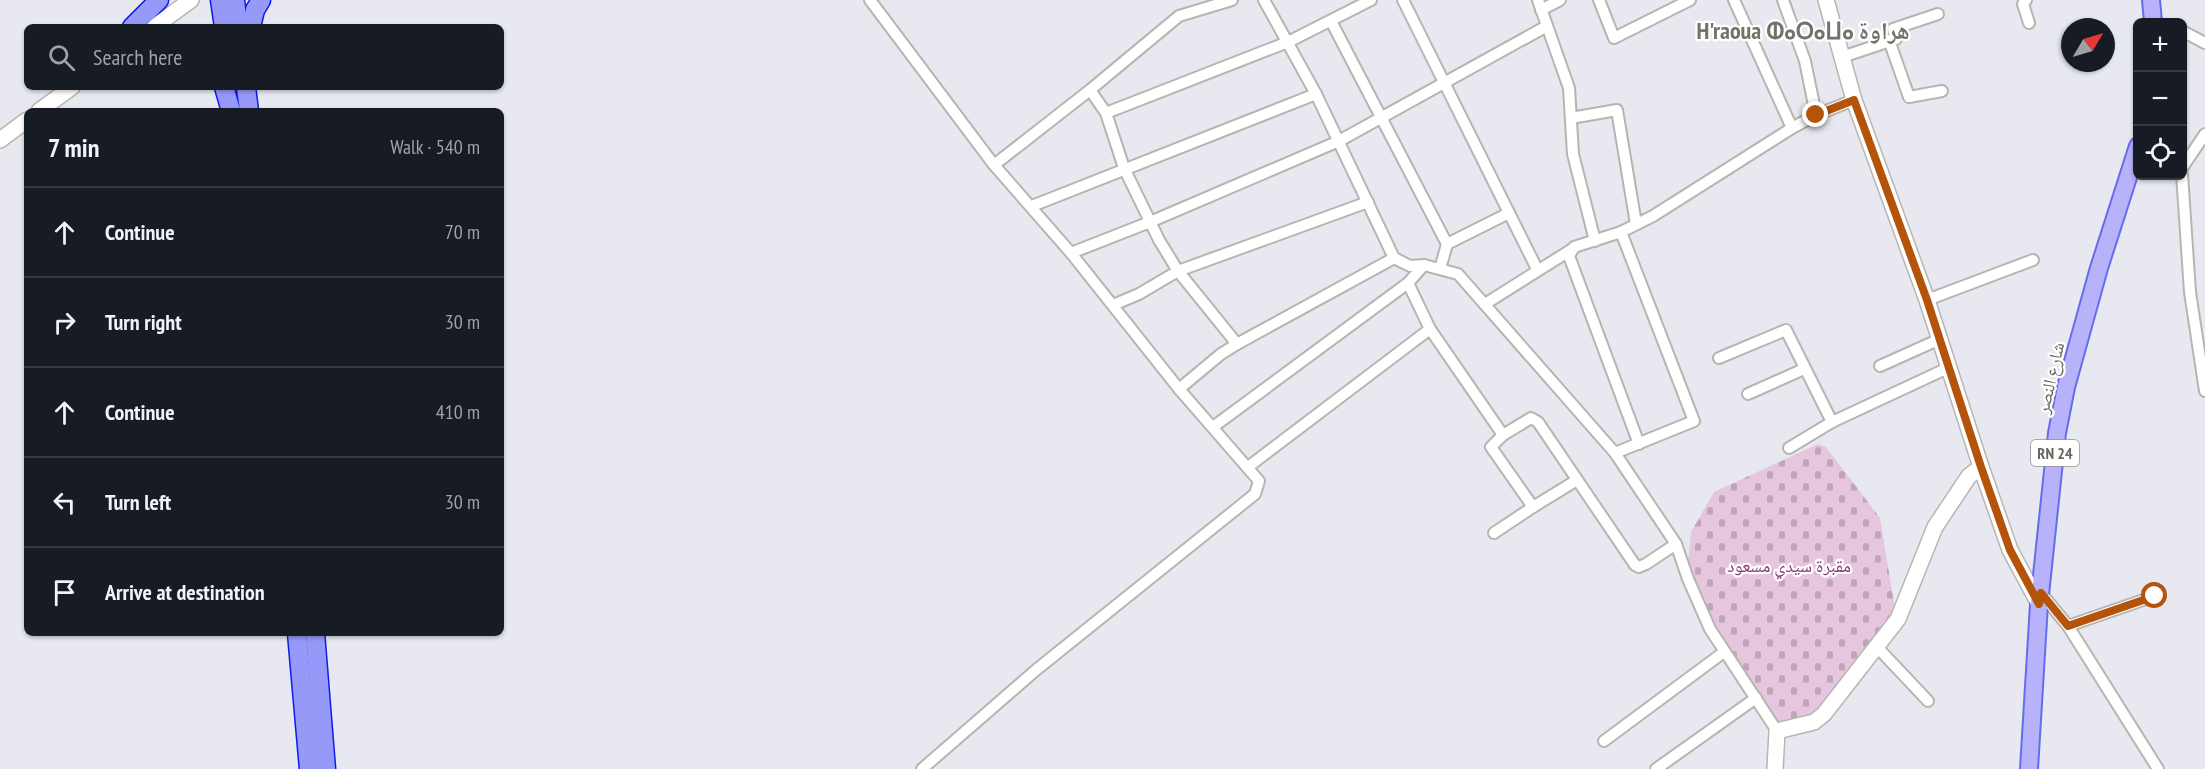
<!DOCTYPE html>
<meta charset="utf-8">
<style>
:root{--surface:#171b24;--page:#242831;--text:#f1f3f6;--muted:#9ea1a6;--line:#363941}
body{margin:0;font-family:"PT Sans Narrow","Noto Naskh Arabic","Noto Sans Tifinagh",sans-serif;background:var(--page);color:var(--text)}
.controls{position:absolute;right:18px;top:18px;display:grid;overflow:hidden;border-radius:9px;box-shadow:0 2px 4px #0004}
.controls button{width:54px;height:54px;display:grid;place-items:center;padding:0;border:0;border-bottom:2px solid var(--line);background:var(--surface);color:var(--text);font:30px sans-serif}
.compass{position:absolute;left:2061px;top:18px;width:54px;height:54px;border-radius:50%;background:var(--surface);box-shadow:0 2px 4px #0004;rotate:52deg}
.stop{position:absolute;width:18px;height:18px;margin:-14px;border:4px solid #b45309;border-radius:50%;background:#fff}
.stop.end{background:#b45309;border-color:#fff;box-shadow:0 2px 6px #0008}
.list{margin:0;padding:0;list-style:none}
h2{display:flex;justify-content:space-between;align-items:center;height:78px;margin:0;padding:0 24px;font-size:26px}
h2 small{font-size:20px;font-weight:400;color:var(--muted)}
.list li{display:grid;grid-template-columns:39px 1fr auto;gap:18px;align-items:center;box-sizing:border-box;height:90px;padding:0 24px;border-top:2px solid var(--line)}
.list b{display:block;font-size:22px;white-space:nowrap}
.list em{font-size:20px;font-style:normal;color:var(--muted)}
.icon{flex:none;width:33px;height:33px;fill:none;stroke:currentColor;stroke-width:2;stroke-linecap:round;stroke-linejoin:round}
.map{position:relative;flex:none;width:2205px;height:769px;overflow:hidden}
.search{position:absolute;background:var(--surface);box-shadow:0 2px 4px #0004;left:24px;top:24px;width:480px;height:66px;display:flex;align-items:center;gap:15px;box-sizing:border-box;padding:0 21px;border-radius:9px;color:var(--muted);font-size:22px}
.panel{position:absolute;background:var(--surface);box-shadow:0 2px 4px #0004;left:24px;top:108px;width:480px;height:528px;border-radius:9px}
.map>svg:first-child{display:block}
.cemetery{fill:url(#cemetery-stones)}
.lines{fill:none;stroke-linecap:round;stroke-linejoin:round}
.street-casing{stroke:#b6b6b0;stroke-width:14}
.secondary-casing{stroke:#b7b6b0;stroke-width:18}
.primary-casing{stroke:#666ceb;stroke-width:20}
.highway-casing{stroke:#0c1dec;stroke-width:21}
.street{stroke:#fff;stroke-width:10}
.secondary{stroke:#fff;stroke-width:15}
.primary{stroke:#b8b2fb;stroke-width:16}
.highway{stroke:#9799f8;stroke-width:18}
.route{stroke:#b45309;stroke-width:8}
.labels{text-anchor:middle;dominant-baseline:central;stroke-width:4.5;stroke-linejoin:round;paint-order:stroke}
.shield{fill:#fff;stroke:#95948f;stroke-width:1.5}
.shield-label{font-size:16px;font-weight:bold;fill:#67665f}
.street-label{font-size:18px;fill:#67665f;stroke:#fff}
.park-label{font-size:18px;fill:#893c73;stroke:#fff}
.district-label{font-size:24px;font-weight:bold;fill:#74726b;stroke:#fff}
</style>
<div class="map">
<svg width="2205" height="769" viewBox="0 0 2205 769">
<defs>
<pattern id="cemetery-stones" width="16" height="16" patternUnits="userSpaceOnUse" patternTransform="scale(1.5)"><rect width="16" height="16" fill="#e6c6de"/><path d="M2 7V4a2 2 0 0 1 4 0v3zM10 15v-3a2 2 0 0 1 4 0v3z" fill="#bea5b7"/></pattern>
</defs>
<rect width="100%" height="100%" fill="#e8e8f0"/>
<path class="cemetery" d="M1818,444L1826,447L1880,518L1895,609L1876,638L1854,663L1838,693L1817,717L1788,726L1770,721L1748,691L1687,577L1691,532L1714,492Z"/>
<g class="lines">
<defs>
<g id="street">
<path d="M870,0L994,165L1071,253L1179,389L1259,481L1255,494L1036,670L922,769"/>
<path d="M1264,0L1316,94L1394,258L1410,266L1424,265L1458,274L1615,453L1676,544L1688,579L1710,629L1777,731"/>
<path d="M1403,0L1536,267"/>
<path d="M1538,0L1569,88L1573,154L1595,241"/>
<path d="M1599,0L1614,38L1690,0"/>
<path d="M1734,0L1792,128"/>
<path d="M1783,0L1805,61L1816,115"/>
<path d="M2026,0L2023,4L2029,23"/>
<path d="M1541,10L1560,0"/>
<path d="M1331,21L1447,244L1440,269"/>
<path d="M2182,31L2205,43"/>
<path d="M1889,40L1909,97L1942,91"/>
<path d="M1842,57L1896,39L1893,29L1938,14"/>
<path d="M1090,90L1106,113L1124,168L1159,240L1178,271L1237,344"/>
<path d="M1106,113L1288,42L1371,0"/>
<path d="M1571,118L1617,110L1636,224"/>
<path d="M994,165L1090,90L1179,16L1232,0"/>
<path d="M2182,168L2205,134"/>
<path d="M2182,174L2190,292L2205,391"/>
<path d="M1032,206L1316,94"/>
<path d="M1447,244L1509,213"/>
<path d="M1071,253L1150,222L1339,141L1547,26"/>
<path d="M1408,283L1430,329L1503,435L1531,418L1538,422L1635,565L1639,567L1646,564L1676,544"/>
<path d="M1927,300L2033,260"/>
<path d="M1485,304L1574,248"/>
<path d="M1113,305L1139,294L1178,271L1368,202"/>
<path d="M1719,358L1786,330L1832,422"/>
<path d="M1880,366L1940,339"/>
<path d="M1179,389L1221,354L1237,344L1394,258"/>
<path d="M1748,394L1804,369"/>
<path d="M1213,427L1408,283L1424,265"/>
<path d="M1503,435L1491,447L1533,507L1577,480"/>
<path d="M1639,444L1569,256L1574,247L1621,232L1653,216L1792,128L1816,115L1854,100"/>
<path d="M1789,448L1832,422L1950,367"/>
<path d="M1615,453L1694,421L1621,232"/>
<path d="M1248,467L1430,329"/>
<path d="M1494,533L1533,507"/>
<path d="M2041,593L2068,626L2158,769"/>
<path d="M2068,626L2155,596"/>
<path d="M1877,647L1928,701"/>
<path d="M1604,741L1724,652"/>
<path d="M1656,769L1756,698"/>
</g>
<g id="secondary">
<path d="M1826,0L1854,100L1927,300L1981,467L2010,550L2039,604"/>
<path d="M154,27L191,0"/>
<path d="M39,111L72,87"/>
<path d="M0,140L27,120"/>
<path d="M1775,769L1777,731L1814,722L1824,714L1898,619L1935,527L1969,476L1981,467"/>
</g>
<g id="primary">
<path d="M2151,0L2153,22"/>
<path d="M2029,769L2039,604L2057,433L2066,387L2099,268L2138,146"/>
</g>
<g id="highway">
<path d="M220,0L224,27"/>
<path d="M235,0L238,27"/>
<path d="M132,27L159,0"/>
<path d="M251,27L255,10L261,0"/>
<path d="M224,87L231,111"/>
<path d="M246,87L249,111"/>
<path d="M297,633L309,769"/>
<path d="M315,633L326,769"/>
</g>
</defs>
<use href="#street" class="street-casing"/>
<use href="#secondary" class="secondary-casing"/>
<use href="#primary" class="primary-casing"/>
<use href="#highway" class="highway-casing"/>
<use href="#street" class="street"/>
<use href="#secondary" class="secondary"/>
<use href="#primary" class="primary"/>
<use href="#highway" class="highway"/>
</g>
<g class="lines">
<path class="route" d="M1816,115L1854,100L1927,300L1981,467L2010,550L2039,604L2041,593L2068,626L2155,596"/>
</g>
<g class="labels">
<rect class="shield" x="2031" y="440" width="48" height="26" rx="4.5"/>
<g class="shield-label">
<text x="2055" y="453">RN 24</text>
</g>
<g class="street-label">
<text transform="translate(2050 378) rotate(-77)">شارع النصر</text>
</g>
<g class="park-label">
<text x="1789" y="565">مقبرة سيدي مسعود</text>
</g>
<g class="district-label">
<text x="1803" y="30">H'raoua ⵀⴰⵔⴰⵡⴰ هراوة</text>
</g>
</g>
</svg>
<div class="controls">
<button>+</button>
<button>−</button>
<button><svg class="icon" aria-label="locate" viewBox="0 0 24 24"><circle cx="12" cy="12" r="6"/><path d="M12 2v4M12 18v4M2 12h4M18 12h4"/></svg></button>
</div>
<svg class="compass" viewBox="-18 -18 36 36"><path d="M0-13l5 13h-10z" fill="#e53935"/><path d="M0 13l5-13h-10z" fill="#9ea1a6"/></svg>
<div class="stop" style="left:2155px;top:596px"></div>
<div class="stop end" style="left:1816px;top:115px"></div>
<div class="search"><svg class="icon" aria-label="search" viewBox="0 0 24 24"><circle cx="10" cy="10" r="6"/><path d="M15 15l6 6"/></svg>Search here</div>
<section class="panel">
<h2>7 min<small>Walk · 540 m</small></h2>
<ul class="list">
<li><svg class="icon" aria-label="ahead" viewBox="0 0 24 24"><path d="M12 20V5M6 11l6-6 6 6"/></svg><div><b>Continue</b></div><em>70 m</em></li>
<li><svg class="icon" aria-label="right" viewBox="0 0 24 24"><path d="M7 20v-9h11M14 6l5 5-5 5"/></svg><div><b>Turn right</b></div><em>30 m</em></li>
<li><svg class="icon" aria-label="ahead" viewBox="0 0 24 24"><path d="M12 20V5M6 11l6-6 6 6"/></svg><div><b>Continue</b></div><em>410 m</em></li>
<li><svg class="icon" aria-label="left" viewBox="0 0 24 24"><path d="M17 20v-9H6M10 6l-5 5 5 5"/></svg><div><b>Turn left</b></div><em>30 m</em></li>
<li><svg class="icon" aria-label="arrive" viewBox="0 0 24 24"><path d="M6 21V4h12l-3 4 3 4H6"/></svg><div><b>Arrive at destination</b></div></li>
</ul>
</section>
</div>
